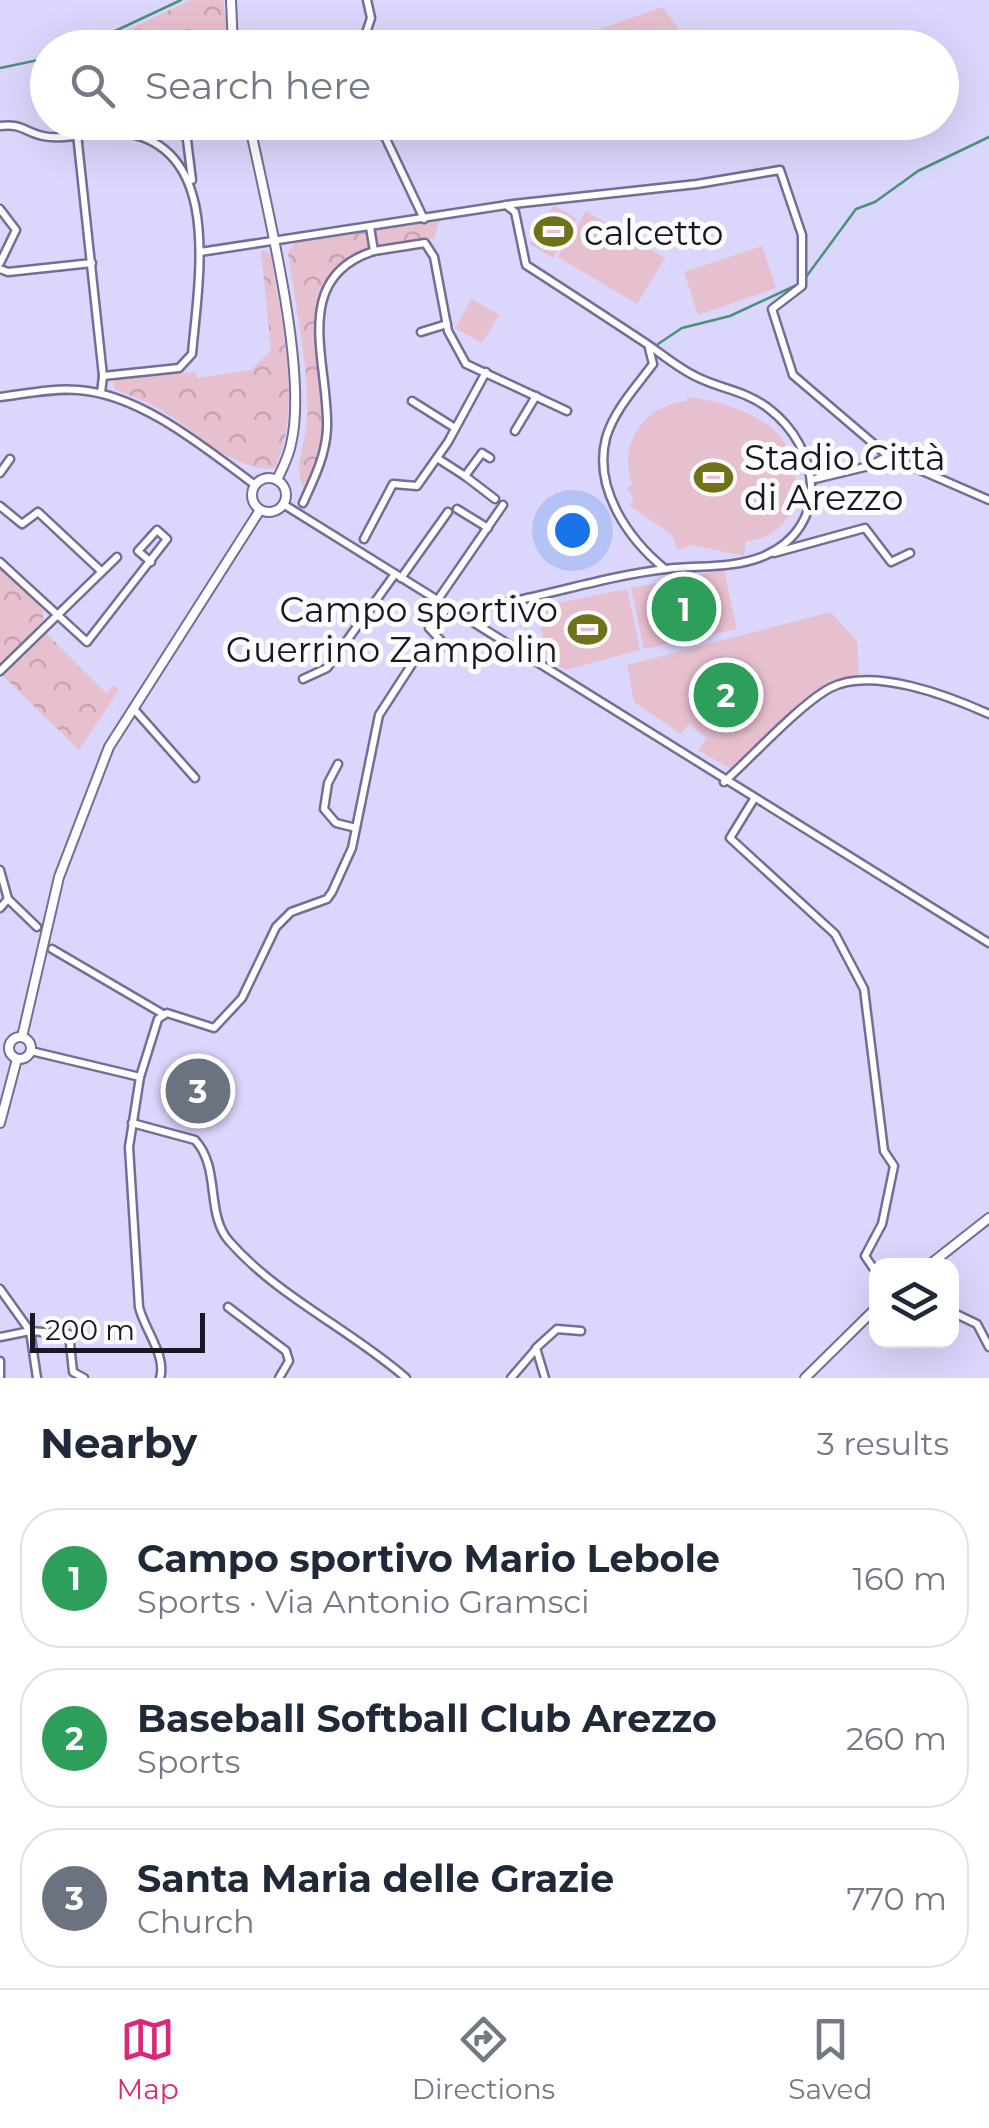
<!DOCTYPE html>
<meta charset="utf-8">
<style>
:root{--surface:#fff;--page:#f6f6f7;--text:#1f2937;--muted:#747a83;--line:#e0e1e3;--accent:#db2777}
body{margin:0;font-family:Montserrat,sans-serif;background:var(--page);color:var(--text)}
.controls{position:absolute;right:30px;bottom:30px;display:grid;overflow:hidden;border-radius:20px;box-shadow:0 10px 40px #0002}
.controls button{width:90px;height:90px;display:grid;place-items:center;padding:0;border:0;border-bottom:2px solid var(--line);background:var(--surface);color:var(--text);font:50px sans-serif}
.scale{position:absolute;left:30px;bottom:25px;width:175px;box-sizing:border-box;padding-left:10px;border:5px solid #191626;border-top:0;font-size:28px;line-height:35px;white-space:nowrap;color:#191626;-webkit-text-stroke:8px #fcfcfc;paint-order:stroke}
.you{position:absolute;left:572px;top:530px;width:35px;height:35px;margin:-25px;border:8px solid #fff;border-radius:50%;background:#1a73e8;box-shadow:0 0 0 15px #1a73e833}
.badge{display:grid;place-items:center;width:65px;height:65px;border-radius:50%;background:var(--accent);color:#fff;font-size:32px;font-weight:700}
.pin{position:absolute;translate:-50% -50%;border:5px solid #fff;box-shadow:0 2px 10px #0006}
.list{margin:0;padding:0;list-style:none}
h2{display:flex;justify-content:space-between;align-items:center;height:130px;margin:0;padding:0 40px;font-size:42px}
h2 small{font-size:32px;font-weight:400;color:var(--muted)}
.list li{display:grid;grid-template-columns:65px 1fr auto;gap:30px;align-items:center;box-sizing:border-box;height:140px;margin:0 20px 20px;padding:0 20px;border:2px solid var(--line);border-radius:40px}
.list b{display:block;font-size:38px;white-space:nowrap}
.list p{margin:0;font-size:32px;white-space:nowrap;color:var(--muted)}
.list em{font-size:32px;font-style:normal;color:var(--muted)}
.icon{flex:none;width:55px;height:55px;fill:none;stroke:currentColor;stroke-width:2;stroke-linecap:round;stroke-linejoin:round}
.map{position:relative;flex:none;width:989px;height:1378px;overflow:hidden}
.search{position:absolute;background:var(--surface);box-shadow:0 10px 40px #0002;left:30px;right:30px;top:30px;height:110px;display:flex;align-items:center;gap:25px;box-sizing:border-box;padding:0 35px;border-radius:55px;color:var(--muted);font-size:38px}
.sheet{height:610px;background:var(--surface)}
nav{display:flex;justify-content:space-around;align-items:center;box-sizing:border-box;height:140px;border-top:2px solid var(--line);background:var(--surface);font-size:28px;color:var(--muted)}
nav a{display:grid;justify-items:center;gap:5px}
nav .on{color:var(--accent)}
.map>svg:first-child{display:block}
.forest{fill:url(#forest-crowns)}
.pitch{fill:#e7c0d0}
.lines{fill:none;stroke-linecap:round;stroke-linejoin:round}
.stream{stroke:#49917b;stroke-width:2.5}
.minor-casing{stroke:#746e97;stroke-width:11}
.major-casing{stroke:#746e97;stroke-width:12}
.minor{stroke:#fff;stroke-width:6}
.major{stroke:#fff;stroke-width:8}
.labels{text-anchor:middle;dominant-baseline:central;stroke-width:10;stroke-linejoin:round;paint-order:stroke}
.poi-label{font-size:35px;fill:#191626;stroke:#fcfcfc;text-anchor:start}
</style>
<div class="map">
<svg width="989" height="1378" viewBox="0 0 989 1378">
<defs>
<pattern id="forest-crowns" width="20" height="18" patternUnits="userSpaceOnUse" patternTransform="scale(2.5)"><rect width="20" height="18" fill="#e7c0d0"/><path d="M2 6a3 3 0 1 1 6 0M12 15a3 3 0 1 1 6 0" fill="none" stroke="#c6a4b2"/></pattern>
</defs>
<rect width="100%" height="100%" fill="#dbd6fb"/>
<g class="forest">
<path d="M191,0H223L229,47H179L177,39L106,47L104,41Z"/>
<path d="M440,220L434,239L378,246L375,230Z"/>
<path d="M366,232L370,248C283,280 324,353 324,423C324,446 313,468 306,490C291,474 305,444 307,423C310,367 295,308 288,252L295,243Z"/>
<path d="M261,250L271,254C280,322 304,403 275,468C233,473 192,427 158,408C144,400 129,395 114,389L115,377L196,372L197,378L251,370L271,350Z"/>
<path d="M0,567L43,609V621L0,667Z"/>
<path d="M46,633L106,693L114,685L119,690L79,750L3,676Z"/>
</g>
<g class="pitch">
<path d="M663,7L691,47H554L559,43Z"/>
<path d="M554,205L577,219L553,258L530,244Z"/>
<path d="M586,211L665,258L637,304L558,257Z"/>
<path d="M762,246L776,288L698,315L684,272Z"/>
<path d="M472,299L499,315L482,343L455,328Z"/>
<path d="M687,397C716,400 767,414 784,442C806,478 801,536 746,541L744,556L692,545L677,550L672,535L629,505L634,499L627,489L632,484C618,443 644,405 687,401Z"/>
<path d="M724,570L737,629L644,649L631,588Z"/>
<path d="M627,589L640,650L565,670L546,658L538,607Z"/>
<path d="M831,612L857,641L859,675L836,683L733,770L698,750L707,738L689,724L681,734L634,702L627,665Z"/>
</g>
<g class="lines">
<g class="stream">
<path d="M79,48L181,0"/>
<path d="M0,68L48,58"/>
<path d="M806,277L856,209L875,202L918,171L989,137"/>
<path d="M658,344L682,328L730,316L801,283"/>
</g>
<defs>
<g id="minor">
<path d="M139,48L173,44V48"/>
<path d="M361,48L371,18L367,0"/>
<path d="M378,122L424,219"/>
<path d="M0,126C21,123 25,132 43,136C66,141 95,130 120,132C225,144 198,282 192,354L179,368L103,376"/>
<path d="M122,133L124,122"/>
<path d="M77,134L103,376L101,393"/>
<path d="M138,136L186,132"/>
<path d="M192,180L186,132L199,130L198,122"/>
<path d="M0,209L16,230L0,263"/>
<path d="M374,251L425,243L434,257L448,331L466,364L567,411"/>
<path d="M200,252L513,204L697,184L780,170L802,235V286L772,309L793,375L888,456"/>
<path d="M0,269L8,272L92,263"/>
<path d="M421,332L447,324"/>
<path d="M649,348L653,364C636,387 614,410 606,438C593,488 628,539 665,569"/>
<path d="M0,397C25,394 52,388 78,390C141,394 206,449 255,485"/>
<path d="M412,401L455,428"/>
<path d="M515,431L536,396"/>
<path d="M437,458L465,476L482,453L490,458"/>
<path d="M0,473L10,459"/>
<path d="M465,476L495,499"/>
<path d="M815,479L869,466L888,456L989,500"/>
<path d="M303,503C314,479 326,455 327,428C329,363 289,278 374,251L370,227"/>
<path d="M283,504L989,943"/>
<path d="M0,506L22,524L38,512L101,571"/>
<path d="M457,509L488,528"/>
<path d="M364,539L393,484L417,486L448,442L486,372"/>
<path d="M774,553L865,528L891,562L910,553"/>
<path d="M0,562L87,642L167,539L157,530L138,551L151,562"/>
<path d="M401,578L448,512"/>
<path d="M439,598L503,505"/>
<path d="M457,610C528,603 596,577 666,569C699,565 732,569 764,556C832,526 820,447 768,408C746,391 722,389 699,378C678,369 660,352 641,340C603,315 565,290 526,265L515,212L506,205"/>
<path d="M0,671L117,557"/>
<path d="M303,679L327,668L395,574"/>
<path d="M133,708L195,778"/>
<path d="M338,764L328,783L324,809L336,823L356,828"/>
<path d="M724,782C752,757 799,705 830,688C872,666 949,696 989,714"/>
<path d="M754,799L730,838L835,934L855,972L864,989L884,1151L894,1166L882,1224L865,1256L876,1272"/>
<path d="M0,870L8,899L37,927"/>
<path d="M0,908L8,899"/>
<path d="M52,949L163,1014"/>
<path d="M31,1051L140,1077"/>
<path d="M132,1123L195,1140C221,1168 205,1213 229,1241C278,1297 350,1329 406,1378"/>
<path d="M0,1289L30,1331L37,1378"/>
<path d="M228,1307L286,1351L289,1361L279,1378"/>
<path d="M952,1312L977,1324L989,1347"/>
<path d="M0,1337L30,1331L69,1334L73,1372L84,1378"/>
<path d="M0,1361V1377"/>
<path d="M160,1378C167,1356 144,1329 139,1307L129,1147L140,1077L158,1019L167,1013L214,1028L242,998L276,927L291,912L327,899L332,892L352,848L379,715L414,661L445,645L429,628L450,606"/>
<path d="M511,1378L536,1349"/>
<path d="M545,1378L536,1348L557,1329L581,1331"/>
</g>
<g id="major">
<path d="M231,0L233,48"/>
<path d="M249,122C265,200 309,371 291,444C289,456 282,469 277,480"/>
<circle cx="269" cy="495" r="17"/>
<circle cx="20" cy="1048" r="11"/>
<path d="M22,1037L59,877L109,747L260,510"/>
<path d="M0,1123L17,1059"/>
<path d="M928,1266L989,1218"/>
<path d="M805,1378L876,1308"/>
</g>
</defs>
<use href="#minor" class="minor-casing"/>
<use href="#major" class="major-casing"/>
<use href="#minor" class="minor"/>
<use href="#major" class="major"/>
</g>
<defs>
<symbol id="stadium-bare" viewBox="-9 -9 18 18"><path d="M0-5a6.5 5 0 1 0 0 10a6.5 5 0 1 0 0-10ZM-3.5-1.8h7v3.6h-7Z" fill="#6f7218" stroke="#fcfcfc" stroke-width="2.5" paint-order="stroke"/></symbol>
</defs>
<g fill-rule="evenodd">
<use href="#stadium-bare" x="526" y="204" width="55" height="55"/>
<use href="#stadium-bare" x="686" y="450" width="55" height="55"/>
<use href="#stadium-bare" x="560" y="602" width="55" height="55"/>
</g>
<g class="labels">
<g class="poi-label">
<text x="584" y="232">calcetto</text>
<text x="744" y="457">Stadio Città<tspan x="744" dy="40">di Arezzo</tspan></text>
<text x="558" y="609" text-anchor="end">Campo sportivo<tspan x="558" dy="40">Guerrino Zampolin</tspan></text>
</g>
</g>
</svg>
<div class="controls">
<button><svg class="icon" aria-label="layers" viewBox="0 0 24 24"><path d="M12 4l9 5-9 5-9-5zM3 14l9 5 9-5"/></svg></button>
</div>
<div class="scale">200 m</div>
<div class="you"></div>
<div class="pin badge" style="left:684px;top:609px;background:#2e9e5b">1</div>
<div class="pin badge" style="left:726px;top:695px;background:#2e9e5b">2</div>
<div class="pin badge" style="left:198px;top:1091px;background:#6b7280">3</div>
<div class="search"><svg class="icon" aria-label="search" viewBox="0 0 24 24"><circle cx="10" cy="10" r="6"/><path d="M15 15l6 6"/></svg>Search here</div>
</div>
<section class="sheet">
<h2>Nearby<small>3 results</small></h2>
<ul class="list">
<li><span class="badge" style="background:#2e9e5b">1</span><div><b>Campo sportivo Mario Lebole</b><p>Sports · Via Antonio Gramsci</p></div><em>160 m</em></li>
<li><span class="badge" style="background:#2e9e5b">2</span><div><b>Baseball Softball Club Arezzo</b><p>Sports</p></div><em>260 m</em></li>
<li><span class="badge" style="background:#6b7280">3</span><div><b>Santa Maria delle Grazie</b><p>Church</p></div><em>770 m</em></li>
</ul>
</section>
<nav>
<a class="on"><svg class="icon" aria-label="map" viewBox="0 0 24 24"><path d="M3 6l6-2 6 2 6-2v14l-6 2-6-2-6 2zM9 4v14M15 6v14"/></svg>Map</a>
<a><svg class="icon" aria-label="directions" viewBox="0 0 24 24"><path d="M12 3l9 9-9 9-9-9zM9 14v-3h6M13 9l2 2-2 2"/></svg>Directions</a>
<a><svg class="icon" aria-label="saved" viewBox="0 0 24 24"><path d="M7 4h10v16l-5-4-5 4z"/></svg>Saved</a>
</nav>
